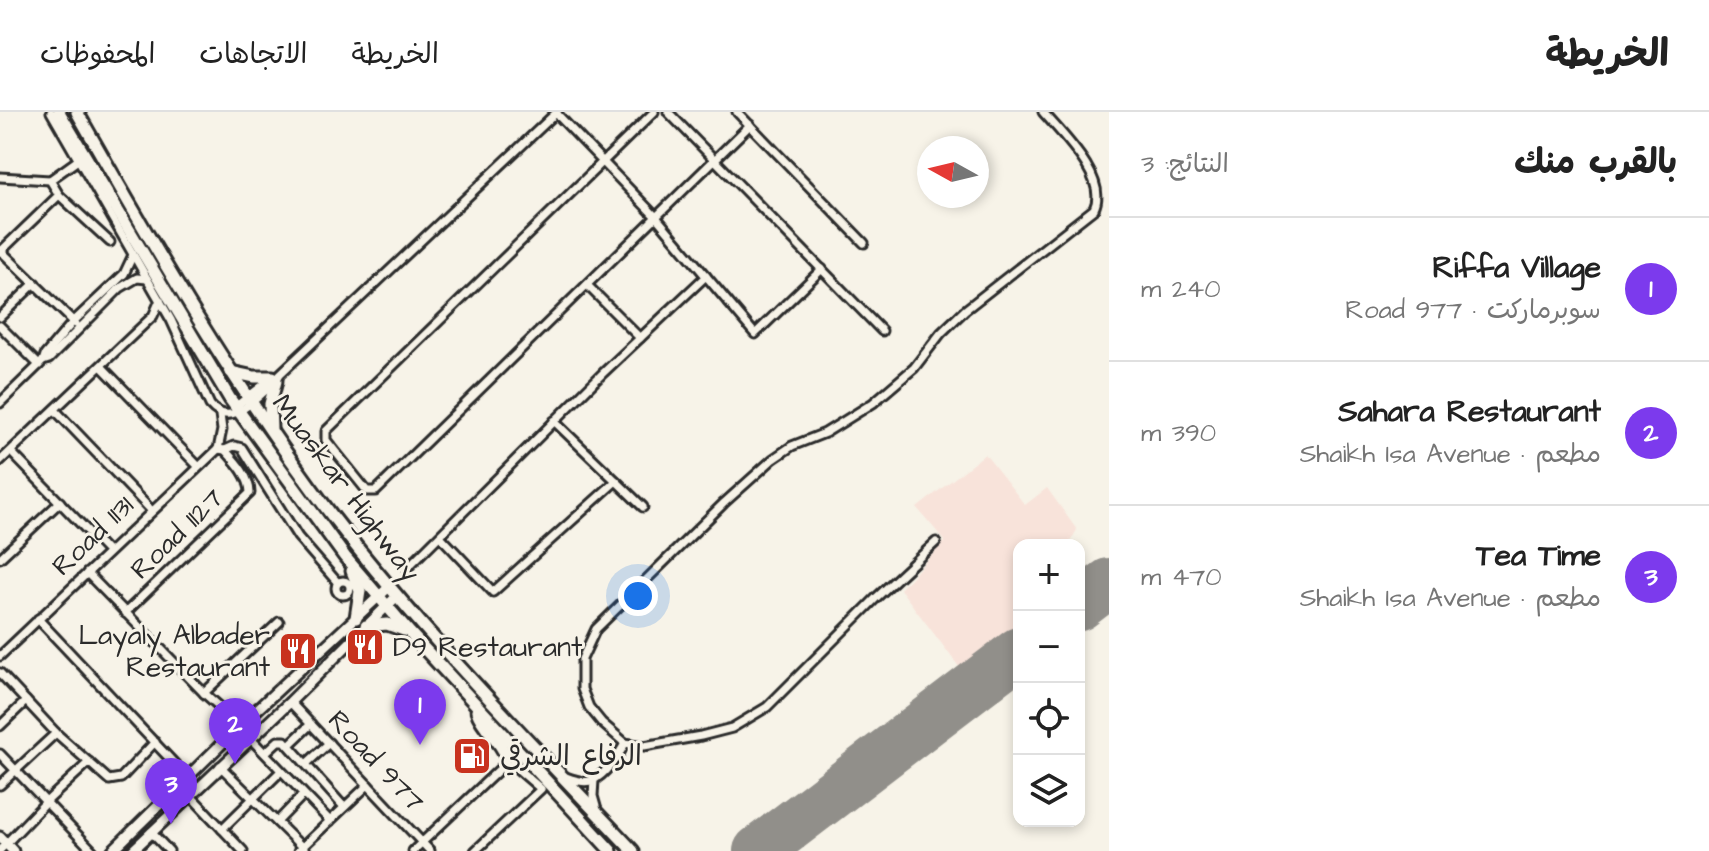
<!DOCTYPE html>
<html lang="ar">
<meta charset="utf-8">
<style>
:root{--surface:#fff;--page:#f6f6f6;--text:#222;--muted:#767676;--line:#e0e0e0;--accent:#7c3aed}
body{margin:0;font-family:"Architects Daughter","Playpen Sans Arabic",sans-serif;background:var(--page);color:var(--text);direction:rtl}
.controls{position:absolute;right:24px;bottom:24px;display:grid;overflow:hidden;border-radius:16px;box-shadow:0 4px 12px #0003}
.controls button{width:72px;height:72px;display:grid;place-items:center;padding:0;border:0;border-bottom:2px solid var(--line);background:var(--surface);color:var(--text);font:40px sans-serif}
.compass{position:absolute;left:917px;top:24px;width:72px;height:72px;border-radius:50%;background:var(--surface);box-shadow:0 4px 12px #0003;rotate:278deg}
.you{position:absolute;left:638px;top:484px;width:28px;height:28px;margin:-20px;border:6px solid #fff;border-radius:50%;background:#1a73e8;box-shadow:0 0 0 12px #1a73e833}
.badge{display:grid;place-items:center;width:52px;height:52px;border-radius:50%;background:var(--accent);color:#fff;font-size:26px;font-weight:700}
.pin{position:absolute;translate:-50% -66px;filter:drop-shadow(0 2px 4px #0008)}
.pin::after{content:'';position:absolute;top:42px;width:28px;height:24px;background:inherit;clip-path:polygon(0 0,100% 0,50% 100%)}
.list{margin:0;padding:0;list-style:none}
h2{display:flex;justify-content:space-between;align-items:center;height:104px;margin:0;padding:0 32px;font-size:34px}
h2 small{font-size:26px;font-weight:400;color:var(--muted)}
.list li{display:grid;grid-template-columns:52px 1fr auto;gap:24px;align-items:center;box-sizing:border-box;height:144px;padding:0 32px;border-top:2px solid var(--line)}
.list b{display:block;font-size:30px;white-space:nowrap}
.list p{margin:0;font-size:26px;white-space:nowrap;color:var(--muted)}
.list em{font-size:26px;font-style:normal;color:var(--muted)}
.icon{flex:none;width:44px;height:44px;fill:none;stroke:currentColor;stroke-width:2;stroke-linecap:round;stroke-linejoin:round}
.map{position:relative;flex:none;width:1109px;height:739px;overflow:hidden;direction:ltr}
header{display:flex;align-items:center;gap:48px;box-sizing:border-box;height:112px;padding:0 40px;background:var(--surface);border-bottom:2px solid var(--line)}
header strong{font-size:38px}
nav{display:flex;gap:44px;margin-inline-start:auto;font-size:28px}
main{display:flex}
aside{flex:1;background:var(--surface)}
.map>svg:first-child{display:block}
.built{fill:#f8e3da}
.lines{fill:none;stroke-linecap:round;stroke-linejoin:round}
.runway{stroke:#918f8a;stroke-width:50}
.minor-casing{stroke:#2b2b2b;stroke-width:13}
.tertiary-casing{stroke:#2b2b2b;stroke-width:15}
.primary-casing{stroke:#2b2b2b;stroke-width:17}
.minor{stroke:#f7f3e8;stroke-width:7}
.tertiary{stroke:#f7f3e8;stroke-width:9}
.primary{stroke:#f7f3e8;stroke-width:11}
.labels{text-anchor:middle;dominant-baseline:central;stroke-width:6;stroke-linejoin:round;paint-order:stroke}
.street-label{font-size:28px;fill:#2b2b2b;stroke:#f7f3e8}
.poi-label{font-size:28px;fill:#2b2b2b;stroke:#f7f3e8;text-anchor:start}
</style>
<header>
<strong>الخريطة</strong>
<nav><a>الخريطة</a><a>الاتجاهات</a><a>المحفوظات</a></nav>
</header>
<main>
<aside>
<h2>بالقرب منك<small>النتائج: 3</small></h2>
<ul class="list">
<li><span class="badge">1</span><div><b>Riffa Village</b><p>سوبرماركت · Road 977</p></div><em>240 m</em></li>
<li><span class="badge">2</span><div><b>Sahara Restaurant</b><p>مطعم · Shaikh Isa Avenue</p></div><em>390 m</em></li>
<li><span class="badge">3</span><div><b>Tea Time</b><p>مطعم · Shaikh Isa Avenue</p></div><em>470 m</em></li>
</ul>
</aside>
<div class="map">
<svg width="1109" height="739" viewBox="0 0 1109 739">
<rect width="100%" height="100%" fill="#f7f3e8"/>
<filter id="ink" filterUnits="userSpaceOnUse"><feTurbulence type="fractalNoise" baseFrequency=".0125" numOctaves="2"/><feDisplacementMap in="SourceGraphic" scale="16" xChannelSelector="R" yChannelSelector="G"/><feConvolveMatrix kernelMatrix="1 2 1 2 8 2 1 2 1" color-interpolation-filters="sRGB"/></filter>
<g filter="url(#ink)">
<path class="built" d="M985,342L1025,393L1047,376L1077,418L1068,433H1019V511L960,556L900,477L945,429L917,396Z"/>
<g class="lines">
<g class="runway">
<path d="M1079,494L1109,471"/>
<path d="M758,739L1019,540"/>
</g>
<defs>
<g id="minor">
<path d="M51,0L171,208L210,293C232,319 257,284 276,269L280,262L557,0"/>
<path d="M654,0L326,319V328L367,379H376L750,13"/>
<path d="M668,0L882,219"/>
<path d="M737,0L864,131"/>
<path d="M556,1L656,105L755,222L822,157"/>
<path d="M0,65L50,68L78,48"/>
<path d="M50,68L59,83L110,130"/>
<path d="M0,138L76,212"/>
<path d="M0,140L59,83"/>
<path d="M587,173L640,226"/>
<path d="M0,205L35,171"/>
<path d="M0,214L39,253"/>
<path d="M43,249L45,243L73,210L124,162L133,143"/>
<path d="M101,254L198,354"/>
<path d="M0,291L43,249L49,247L120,176L137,166L147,167"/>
<path d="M235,295L271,267"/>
<path d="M55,298L151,398"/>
<path d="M554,309L643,395"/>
<path d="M218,337L222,318L220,303"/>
<path d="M225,338L234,334L242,336L298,425L338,471"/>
<path d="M11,340L108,440"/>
<path d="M0,349L153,204L160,188"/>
<path d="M440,424L493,480L616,369"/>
<path d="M936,430L877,485L767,595L732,616L701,624L644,634L625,631L602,611L589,595L582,577V547L596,517L724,391L773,347L792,334L825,321L873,291L914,256L941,221L965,198L1094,97C1109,67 1062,22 1043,0"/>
<path d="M0,446L60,390"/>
<path d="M407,456L603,261L706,164"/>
<path d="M87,461L204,581L229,603"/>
<circle cx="343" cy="476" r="7"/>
<path d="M125,501L250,381C250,365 236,350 225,338L218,337"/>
<path d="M38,507L187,665"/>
<path d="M0,544L218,337"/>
<path d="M0,561L56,621L109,668L121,666L155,630"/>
<path d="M204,581L279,510"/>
<path d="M290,590L430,739"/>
<path d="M0,614L26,589"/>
<path d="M250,626L330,709"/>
<path d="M289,633L311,612"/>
<path d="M265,641L278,629H285L344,695"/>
<path d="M0,642L93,739"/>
<circle cx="510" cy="648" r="5"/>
<path d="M306,652L329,631"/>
<path d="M220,654L306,739"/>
<path d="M566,665C574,668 585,672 593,668C604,664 620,642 625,631"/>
<path d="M594,668L593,684L597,698"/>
<path d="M0,673L56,621"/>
<path d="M190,683L243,739"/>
<path d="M277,710L303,683"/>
<path d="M222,717L281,659"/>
<path d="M151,720L169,739"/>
<path d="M0,738L46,690L89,650"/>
<path d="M298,739L368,673"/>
<path d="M413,739L506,651"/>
<path d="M475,739L541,677L512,652"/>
</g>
<g id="tertiary">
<path d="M0,725L13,739"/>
<path d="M112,739L250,604L389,475"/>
<path d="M132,739L290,590L397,484"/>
</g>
<g id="primary">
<path d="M59,0L230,287L345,445L410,521L611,739"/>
<path d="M77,0C156,139 236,278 333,405C425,524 530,630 633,739"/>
<path d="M231,260L254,265H273"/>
<path d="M271,317L270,292L276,269"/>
<path d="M352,459L360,479L356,506"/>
<path d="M366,514L387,512L404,518"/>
<path d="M477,599C483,617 500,627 506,644"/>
</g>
</defs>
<use href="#minor" class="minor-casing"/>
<use href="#tertiary" class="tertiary-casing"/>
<use href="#primary" class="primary-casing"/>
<use href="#minor" class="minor"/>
<use href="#tertiary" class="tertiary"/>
<use href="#primary" class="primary"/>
</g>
</g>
<defs>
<symbol id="restaurant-square" viewBox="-11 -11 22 22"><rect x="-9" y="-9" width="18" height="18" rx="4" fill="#c8321e" stroke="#f7f3e8"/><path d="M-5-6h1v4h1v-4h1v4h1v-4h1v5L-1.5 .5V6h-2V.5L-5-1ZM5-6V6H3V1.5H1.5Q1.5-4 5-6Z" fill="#fff"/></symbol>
<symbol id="fuel-square" viewBox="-11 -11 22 22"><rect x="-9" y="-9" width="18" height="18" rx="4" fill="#c8321e" stroke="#f7f3e8"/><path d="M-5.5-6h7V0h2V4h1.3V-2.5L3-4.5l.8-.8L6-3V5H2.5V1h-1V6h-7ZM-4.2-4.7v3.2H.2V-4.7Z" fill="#fff"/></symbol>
</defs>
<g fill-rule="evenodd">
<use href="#restaurant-square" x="343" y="513" width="44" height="44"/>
<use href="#restaurant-square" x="276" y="517" width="44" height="44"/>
<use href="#fuel-square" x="450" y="622" width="44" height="44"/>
</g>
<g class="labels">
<g class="street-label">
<text transform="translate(346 376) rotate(53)">Muaskar Highway</text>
<text transform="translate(177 422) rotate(-44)">Road 1127</text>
<text transform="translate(93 424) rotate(-44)">Road 1131</text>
<text transform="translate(376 649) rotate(47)">Road 977</text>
</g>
<g class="poi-label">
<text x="270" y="523" text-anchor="end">Layaly Albader<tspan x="270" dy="32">Restaurant</tspan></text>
<text x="393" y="535">D9 Restaurant</text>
<text x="500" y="644">الرفاع الشرقي</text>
</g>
</g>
</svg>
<div class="controls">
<button>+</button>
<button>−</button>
<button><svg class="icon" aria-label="locate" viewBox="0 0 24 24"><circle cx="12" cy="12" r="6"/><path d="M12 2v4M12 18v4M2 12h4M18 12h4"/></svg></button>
<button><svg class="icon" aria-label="layers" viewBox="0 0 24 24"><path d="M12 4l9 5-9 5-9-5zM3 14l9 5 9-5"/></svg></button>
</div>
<svg class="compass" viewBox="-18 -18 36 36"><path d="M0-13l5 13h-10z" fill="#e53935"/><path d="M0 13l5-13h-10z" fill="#767676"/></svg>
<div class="you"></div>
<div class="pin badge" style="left:420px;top:633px">1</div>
<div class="pin badge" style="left:235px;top:652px">2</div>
<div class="pin badge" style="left:171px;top:712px">3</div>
</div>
</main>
